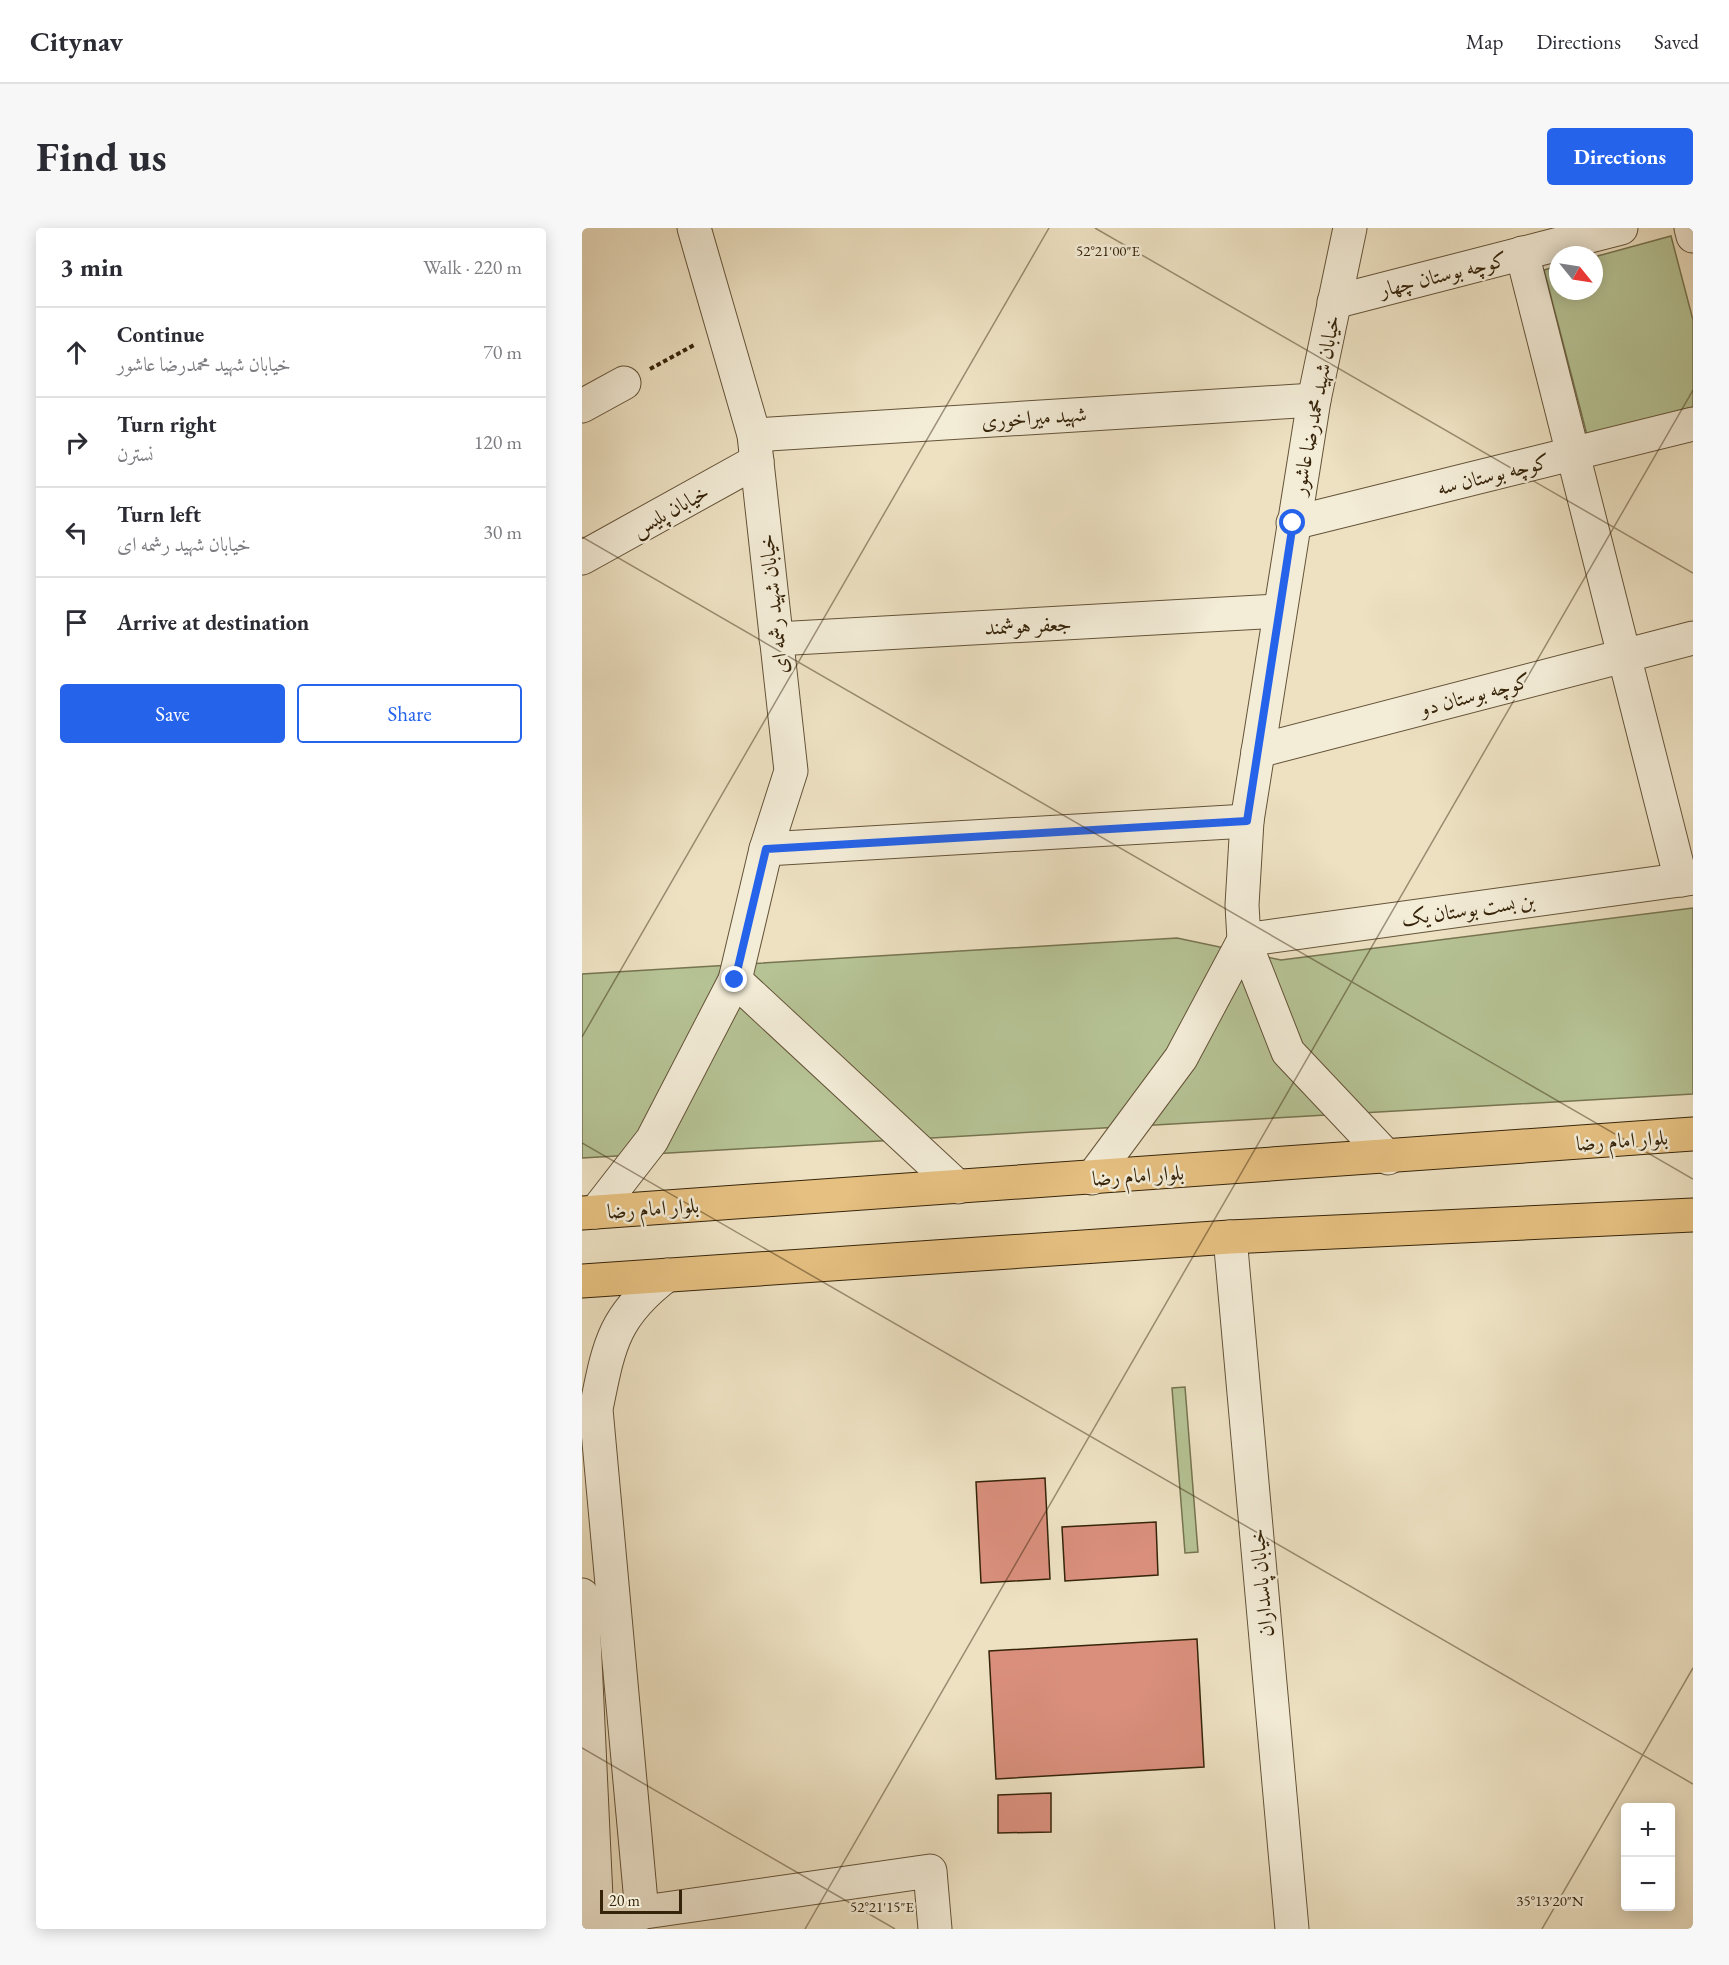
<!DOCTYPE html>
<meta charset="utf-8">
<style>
:root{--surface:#fff;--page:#f7f7f7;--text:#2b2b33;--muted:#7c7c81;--line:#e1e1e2;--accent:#2563eb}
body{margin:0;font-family:"EB Garamond",Amiri,serif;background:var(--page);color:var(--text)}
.controls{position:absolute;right:18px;bottom:18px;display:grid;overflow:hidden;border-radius:6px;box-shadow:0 3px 15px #0003}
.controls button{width:54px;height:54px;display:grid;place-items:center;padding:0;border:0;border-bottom:2px solid var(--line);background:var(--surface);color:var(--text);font:30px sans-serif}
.compass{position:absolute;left:967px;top:18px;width:54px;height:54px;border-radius:50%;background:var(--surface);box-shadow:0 3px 15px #0003;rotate:120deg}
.scale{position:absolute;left:18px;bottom:15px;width:82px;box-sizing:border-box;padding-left:6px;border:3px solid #36240a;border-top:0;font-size:16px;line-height:21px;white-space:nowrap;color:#36240a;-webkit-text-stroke:4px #f3ecd7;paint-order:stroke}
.stop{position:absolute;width:18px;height:18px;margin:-14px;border:4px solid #2563eb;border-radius:50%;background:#fff}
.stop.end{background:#2563eb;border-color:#fff;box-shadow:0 2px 6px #0008}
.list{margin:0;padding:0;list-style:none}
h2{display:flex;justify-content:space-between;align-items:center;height:78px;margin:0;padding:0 24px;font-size:26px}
h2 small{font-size:20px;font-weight:400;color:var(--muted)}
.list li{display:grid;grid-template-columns:39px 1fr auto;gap:18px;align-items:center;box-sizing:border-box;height:90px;padding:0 24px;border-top:2px solid var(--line)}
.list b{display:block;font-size:22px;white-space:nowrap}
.list p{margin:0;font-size:20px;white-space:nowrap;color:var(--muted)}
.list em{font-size:20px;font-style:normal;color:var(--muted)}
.actions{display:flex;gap:12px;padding:18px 24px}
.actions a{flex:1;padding:14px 0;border:2px solid var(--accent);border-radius:6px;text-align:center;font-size:21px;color:var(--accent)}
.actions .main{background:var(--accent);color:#fff}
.icon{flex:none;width:33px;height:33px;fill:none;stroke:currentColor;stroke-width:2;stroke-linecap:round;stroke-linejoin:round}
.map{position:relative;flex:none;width:1111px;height:1701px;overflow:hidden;border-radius:6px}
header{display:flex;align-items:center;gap:36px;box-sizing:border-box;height:84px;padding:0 30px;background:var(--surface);border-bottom:2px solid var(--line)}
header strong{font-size:28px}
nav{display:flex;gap:33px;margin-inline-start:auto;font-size:21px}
.intro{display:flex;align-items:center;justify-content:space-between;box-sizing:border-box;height:144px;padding:0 36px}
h1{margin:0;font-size:42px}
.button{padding:15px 27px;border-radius:6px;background:var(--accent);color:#fff;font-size:21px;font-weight:700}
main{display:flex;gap:36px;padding:0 36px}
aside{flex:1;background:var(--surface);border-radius:6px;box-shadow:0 3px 15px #0003}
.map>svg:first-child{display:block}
.green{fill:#b6c395;stroke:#767450;stroke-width:1.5}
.building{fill:#d98f7c;stroke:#36240a;stroke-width:1.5}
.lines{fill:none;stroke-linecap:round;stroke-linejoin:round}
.minor-casing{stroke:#645338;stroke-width:35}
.major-casing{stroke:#36240a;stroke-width:35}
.path{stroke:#36240a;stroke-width:4;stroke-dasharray:4.5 3;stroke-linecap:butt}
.minor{stroke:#f3ecd7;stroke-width:33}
.major{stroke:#e6c081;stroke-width:33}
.route{stroke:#2563eb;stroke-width:8}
.ticks{fill:none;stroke:#36240a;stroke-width:1.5;stroke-opacity:0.45}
.labels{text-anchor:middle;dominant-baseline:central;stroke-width:5;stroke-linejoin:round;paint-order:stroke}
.street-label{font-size:21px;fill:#36240a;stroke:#f3ecd7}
.ticks-label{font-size:15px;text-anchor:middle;fill:#36240a;stroke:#f3ecd7;stroke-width:5;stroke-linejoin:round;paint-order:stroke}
</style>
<header>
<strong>Citynav</strong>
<nav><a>Map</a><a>Directions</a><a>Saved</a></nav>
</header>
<div class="intro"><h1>Find us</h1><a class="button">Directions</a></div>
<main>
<aside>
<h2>3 min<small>Walk · 220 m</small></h2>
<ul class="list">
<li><svg class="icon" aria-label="ahead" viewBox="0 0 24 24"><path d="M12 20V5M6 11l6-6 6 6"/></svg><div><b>Continue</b><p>خیابان شهید محمدرضا عاشور</p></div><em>70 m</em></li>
<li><svg class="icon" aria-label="right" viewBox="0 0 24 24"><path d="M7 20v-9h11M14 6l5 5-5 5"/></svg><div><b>Turn right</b><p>نسترن</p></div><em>120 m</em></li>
<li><svg class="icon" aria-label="left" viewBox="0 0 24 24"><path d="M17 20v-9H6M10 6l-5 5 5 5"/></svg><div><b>Turn left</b><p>خیابان شهید رشمه ای</p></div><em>30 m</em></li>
<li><svg class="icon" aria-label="arrive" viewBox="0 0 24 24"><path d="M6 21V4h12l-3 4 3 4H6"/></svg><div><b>Arrive at destination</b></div></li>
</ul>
<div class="actions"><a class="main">Save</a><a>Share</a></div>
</aside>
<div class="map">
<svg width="1111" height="1701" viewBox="0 0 1111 1701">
<rect width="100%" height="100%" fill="#ede1c2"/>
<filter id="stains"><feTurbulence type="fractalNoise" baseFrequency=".00333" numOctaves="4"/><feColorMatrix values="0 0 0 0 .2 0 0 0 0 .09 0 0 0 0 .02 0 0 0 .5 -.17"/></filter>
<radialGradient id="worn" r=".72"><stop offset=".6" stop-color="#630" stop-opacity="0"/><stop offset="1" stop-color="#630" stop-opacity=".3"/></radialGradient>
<g class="green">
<path d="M1089,8L1111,92V179L1005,207L962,42L976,38V63H1012V29Z"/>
<path d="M1111,680V866L0,930V746L595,710L699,732Z"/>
<path d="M603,1159L616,1324L603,1325L590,1160Z"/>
</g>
<g class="building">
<path d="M463,1250L468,1351L399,1355L394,1254Z"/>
<path d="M574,1294L576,1347L483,1353L480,1299Z"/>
<path d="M615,1411L622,1539L414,1551L407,1423Z"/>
<path d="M469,1565V1604L416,1605V1567Z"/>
</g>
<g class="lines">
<defs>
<g id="minor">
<path d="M768,0L732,172L665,593L660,677L662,712L1111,650"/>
<path d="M1109,0L1111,8"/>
<path d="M940,25L1099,652"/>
<path d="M752,74L1039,0"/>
<path d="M0,178L42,155"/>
<path d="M172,207L732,172"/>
<path d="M711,295L1111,196"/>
<path d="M0,330L175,233"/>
<path d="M194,411L697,383"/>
<path d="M676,523L1111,410"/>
<path d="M184,621L665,593"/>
<path d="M153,752L376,959"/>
<path d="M510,950L599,830L662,712L706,824L806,930"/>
<path d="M14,984L70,912L153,752L184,621L209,543L172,207L112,0"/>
<path d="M648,1009L710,1701"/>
<path d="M0,1367L15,1691"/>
<path d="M60,1685L14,1181C27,1117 31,1088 85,1047"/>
<path d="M0,1693L348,1643L353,1701"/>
</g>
<g id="major">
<path d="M0,985L1111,906"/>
<path d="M0,1053L648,1009L1111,987"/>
</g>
</defs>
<use href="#minor" class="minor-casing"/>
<use href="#major" class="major-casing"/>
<path class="path" d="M68,141L114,116"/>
<use href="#minor" class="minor"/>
<use href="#major" class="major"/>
</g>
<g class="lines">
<path class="route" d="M153,752L184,621L665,593L711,295"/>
</g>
<path class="ticks" d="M513,0L1111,345M0,309L1111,951M0,809L467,0M0,915L1111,1556M0,1520L313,1701M223,1701L1111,162M960,1701L1111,1440"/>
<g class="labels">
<g class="street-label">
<text transform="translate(861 46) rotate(-14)">کوچه بوستان چهار</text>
<text transform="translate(733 177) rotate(-79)">خیابان شهید محمدرضا عاشور</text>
<text transform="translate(452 189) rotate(-4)">شهید میراخوری</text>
<text transform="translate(911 246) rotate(-14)">کوچه بوستان سه</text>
<text transform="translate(88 282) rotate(-29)">خیابان پلیس</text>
<text transform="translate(191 376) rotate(-96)">خیابان شهید رشمه ای</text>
<text transform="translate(446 397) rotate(-3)">جعفر هوشمند</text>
<text transform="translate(893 466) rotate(-15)">کوچه بوستان دو</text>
<text transform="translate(886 681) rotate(-8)">بن بست بوستان یک</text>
<text transform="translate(1040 912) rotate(-4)">بلوار امام رضا</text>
<text transform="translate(556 947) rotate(-4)">بلوار امام رضا</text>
<text transform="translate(71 980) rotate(-4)">بلوار امام رضا</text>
<text transform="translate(679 1355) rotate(-95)">خیابان پاسداران</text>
</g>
</g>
<g class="ticks-label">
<text x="526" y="28">52°21'00"E</text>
<text x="968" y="1678">35°13'20"N</text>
<text x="300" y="1684">52°21'15"E</text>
</g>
<rect width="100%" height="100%" filter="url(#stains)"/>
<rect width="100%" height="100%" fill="url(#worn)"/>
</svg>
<div class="controls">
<button>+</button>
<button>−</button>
</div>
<svg class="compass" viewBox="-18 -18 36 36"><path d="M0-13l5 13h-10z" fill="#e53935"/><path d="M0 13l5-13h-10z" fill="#7c7c81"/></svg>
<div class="scale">20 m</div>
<div class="stop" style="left:711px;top:295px"></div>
<div class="stop end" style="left:153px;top:752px"></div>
</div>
</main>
